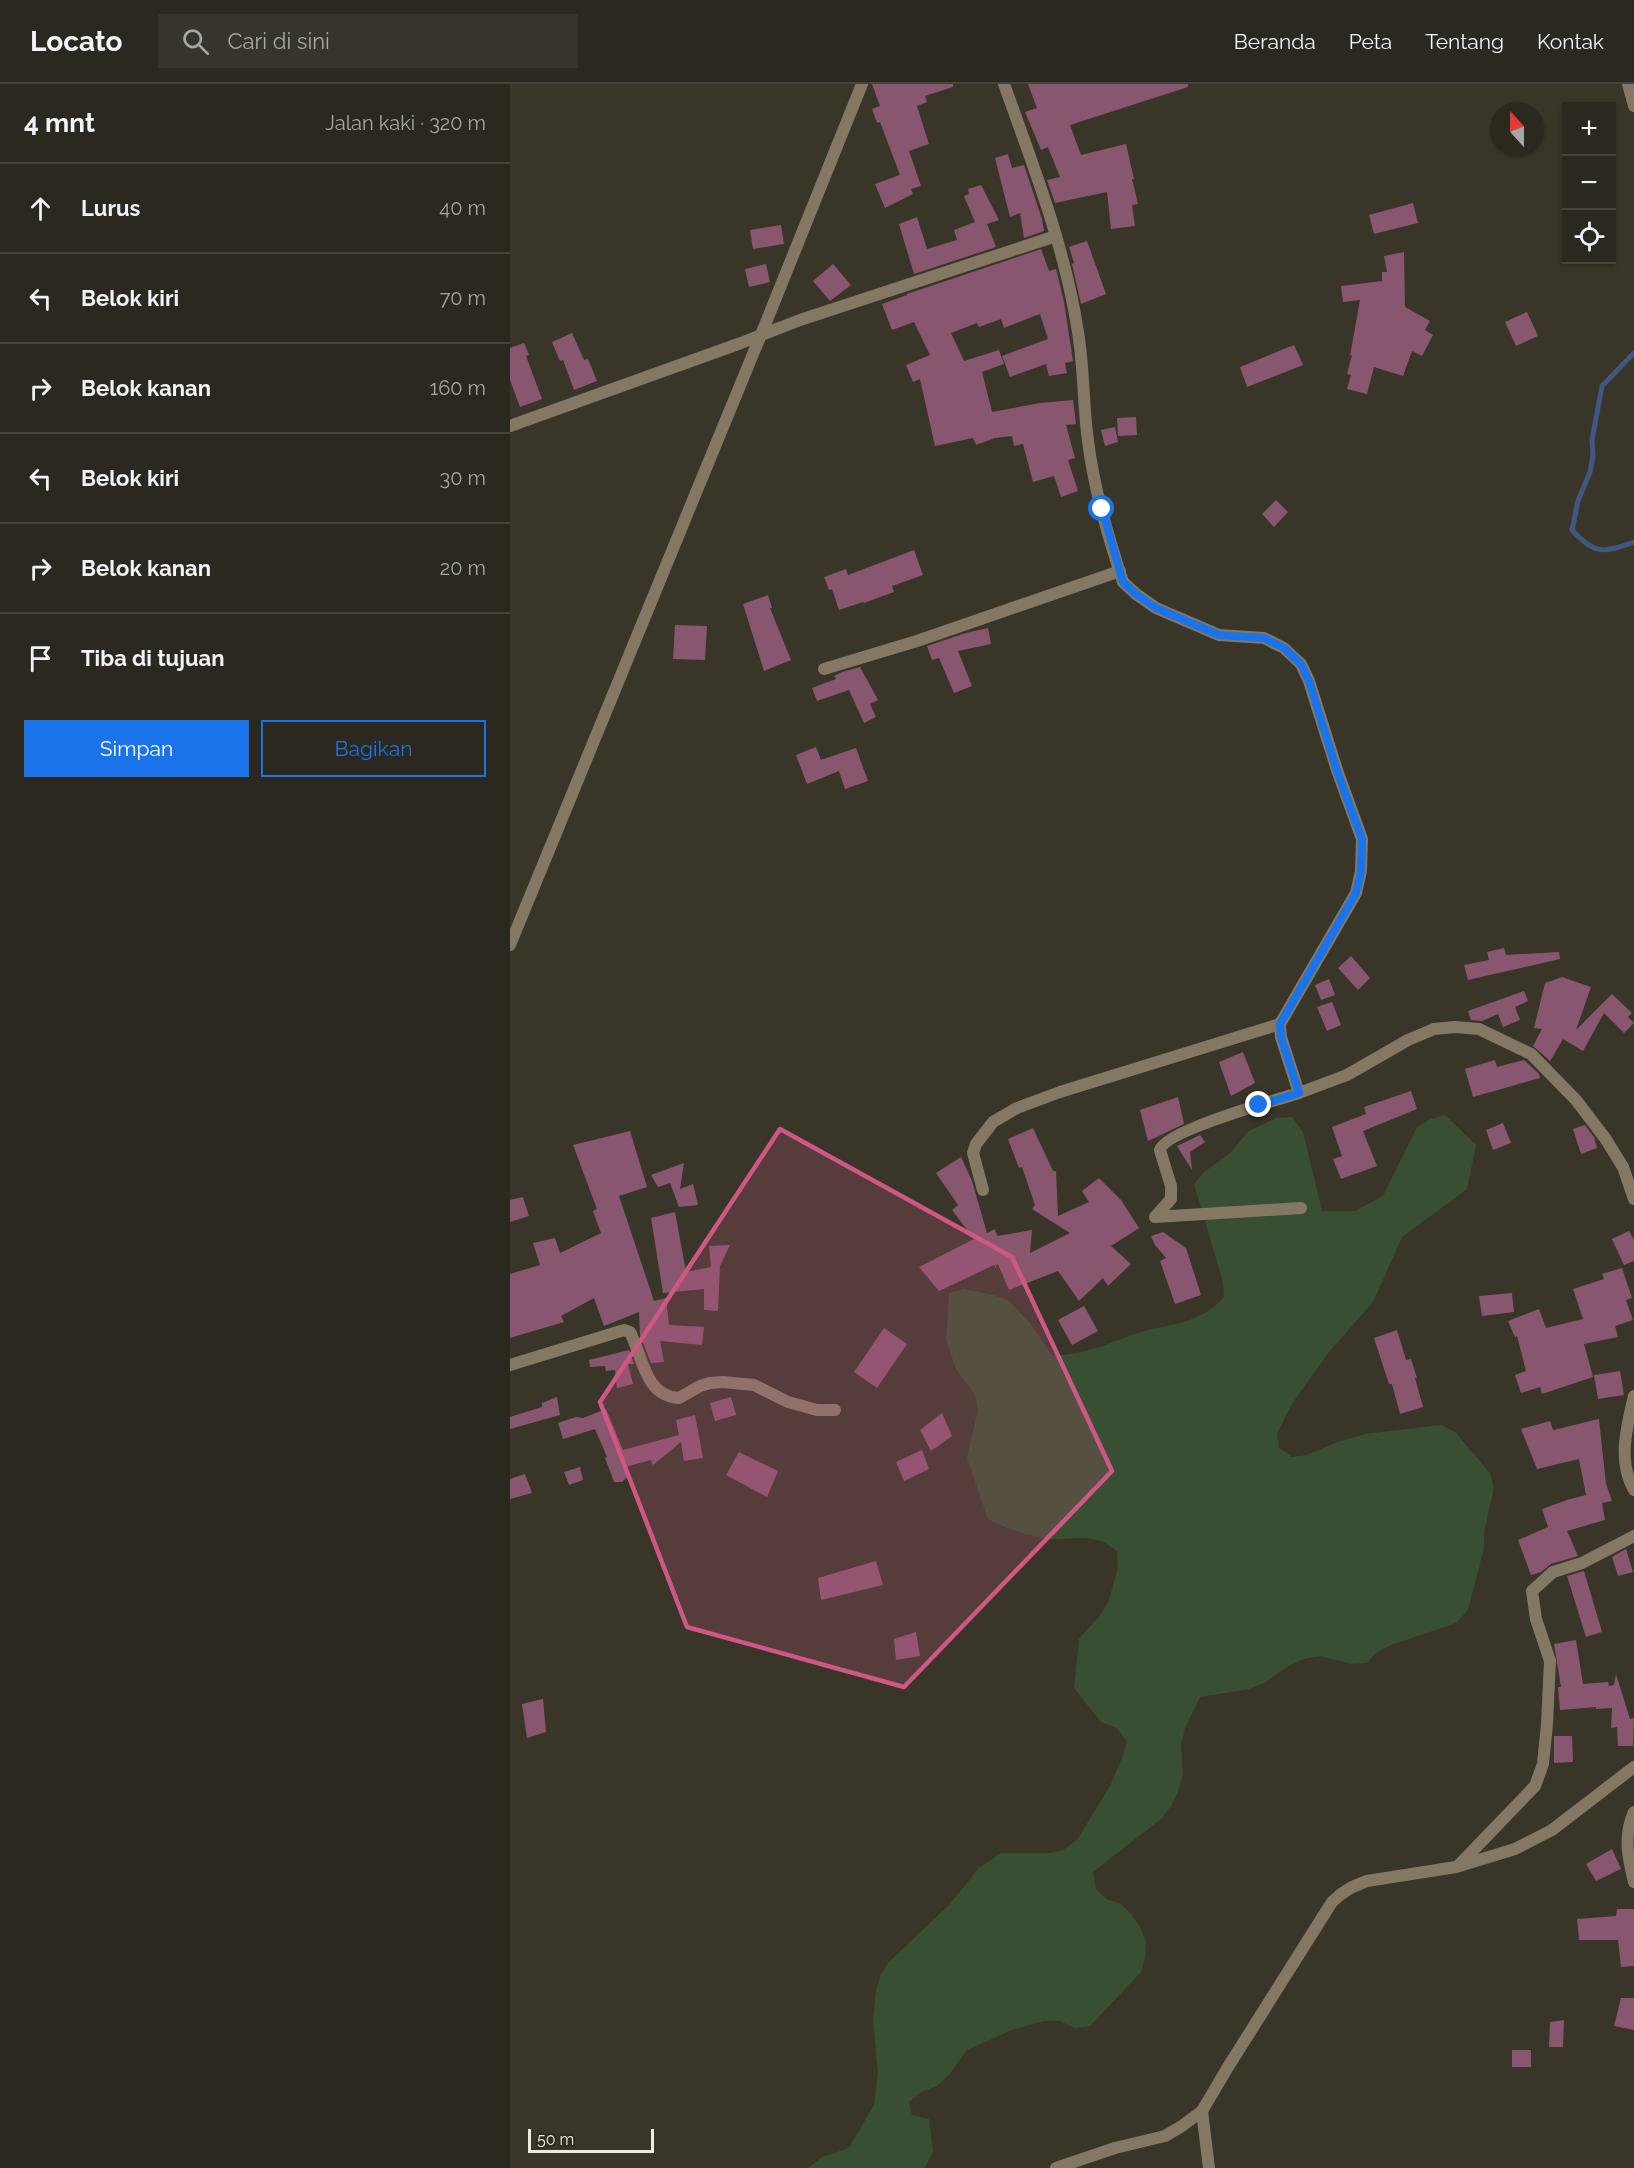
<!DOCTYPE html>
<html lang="id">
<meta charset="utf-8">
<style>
:root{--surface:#2b281f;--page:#37342c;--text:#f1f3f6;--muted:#a6a6a4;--line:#47443d;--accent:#1a73e8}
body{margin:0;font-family:Raleway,sans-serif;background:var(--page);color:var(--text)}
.controls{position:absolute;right:18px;top:18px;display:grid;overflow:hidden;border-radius:0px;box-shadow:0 2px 4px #0004}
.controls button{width:54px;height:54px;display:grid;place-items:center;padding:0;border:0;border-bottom:2px solid var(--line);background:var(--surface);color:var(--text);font:30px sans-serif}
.compass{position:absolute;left:980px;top:18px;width:54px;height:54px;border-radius:50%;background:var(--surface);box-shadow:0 2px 4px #0004;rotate:339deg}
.scale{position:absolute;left:18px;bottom:15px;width:126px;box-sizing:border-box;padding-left:6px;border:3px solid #edebe3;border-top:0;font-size:16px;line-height:21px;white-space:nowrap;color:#edebe3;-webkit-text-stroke:4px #2f2c1f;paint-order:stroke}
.stop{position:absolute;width:18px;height:18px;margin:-14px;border:4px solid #1a73e8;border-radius:50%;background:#fff}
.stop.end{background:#1a73e8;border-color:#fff;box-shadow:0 2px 6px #0008}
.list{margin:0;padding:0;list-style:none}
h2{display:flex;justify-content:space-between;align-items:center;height:78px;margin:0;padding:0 24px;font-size:26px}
h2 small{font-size:20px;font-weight:400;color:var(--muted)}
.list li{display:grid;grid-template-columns:39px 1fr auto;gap:18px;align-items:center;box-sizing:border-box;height:90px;padding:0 24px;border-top:2px solid var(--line)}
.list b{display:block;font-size:22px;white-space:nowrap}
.list em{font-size:20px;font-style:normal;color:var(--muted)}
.actions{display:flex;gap:12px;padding:18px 24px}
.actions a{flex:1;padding:14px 0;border:2px solid var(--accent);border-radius:0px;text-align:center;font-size:21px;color:var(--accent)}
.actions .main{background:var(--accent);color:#fff}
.icon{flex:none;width:33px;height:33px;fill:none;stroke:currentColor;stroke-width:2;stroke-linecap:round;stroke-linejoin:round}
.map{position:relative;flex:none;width:1124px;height:2084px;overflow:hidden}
header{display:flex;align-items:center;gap:36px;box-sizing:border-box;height:84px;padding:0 30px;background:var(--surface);border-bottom:2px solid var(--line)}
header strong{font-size:28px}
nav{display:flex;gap:33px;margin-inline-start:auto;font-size:21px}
.search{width:420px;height:54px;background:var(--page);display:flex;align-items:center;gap:15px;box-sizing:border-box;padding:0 21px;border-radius:0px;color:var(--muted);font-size:22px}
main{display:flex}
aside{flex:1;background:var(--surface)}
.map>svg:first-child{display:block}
.green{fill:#394f34}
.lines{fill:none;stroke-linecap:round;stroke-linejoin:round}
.stream{stroke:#415680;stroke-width:5}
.building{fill:#88566f}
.street{stroke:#847864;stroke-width:12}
.route{stroke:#1a73e8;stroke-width:8}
.marked{fill:#cf5784;fill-opacity:0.2;stroke:#cf5784;stroke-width:4.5;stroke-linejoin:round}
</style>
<header>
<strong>Locato</strong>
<div class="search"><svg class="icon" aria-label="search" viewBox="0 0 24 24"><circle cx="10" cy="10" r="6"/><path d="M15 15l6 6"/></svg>Cari di sini</div>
<nav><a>Beranda</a><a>Peta</a><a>Tentang</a><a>Kontak</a></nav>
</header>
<main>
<aside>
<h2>4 mnt<small>Jalan kaki · 320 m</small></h2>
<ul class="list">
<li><svg class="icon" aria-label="ahead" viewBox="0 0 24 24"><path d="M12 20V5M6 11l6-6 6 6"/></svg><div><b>Lurus</b></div><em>40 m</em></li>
<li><svg class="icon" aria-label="left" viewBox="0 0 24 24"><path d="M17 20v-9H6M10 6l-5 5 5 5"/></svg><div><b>Belok kiri</b></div><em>70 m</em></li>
<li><svg class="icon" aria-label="right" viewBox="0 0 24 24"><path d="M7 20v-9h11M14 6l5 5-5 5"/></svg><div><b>Belok kanan</b></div><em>160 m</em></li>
<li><svg class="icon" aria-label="left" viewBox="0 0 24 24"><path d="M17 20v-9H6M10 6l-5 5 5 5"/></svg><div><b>Belok kiri</b></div><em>30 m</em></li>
<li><svg class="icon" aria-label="right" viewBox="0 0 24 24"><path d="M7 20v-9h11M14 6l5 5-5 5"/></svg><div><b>Belok kanan</b></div><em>20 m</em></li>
<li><svg class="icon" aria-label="arrive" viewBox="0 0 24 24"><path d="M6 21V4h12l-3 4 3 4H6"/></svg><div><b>Tiba di tujuan</b></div></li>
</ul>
<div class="actions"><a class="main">Simpan</a><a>Bagikan</a></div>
</aside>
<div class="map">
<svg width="1124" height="2084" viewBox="0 0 1124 2084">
<rect width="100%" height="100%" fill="#393629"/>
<path class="green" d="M935,1031L966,1061L957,1105L892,1153L863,1218L819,1268L781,1321L767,1350L769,1364L782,1373L797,1371L825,1359L855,1350L931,1341L945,1348L980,1389L984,1404L974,1448V1464L958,1526L946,1539L881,1561L867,1568L857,1579L841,1580L811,1572L794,1575L780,1581L754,1599L739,1605L690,1613L675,1644L671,1661L673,1691L668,1707L661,1722L651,1735L583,1788L586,1805L596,1815L611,1820L622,1831L630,1843L636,1858L635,1873L631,1888L580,1942L565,1944L550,1937H534L502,1946L457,1966L439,1991L427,2002L411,2008L399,2018L402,2031L419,2035L423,2067L415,2084H298L312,2073L339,2064L364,2021L368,1989L363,1937L366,1906L371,1890L379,1878L440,1820L469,1784L491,1769H539L553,1766L567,1756L600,1702L612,1674L617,1658L607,1644L591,1638L564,1604L569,1555L591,1530L599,1516L608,1483L607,1467C585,1449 571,1455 545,1455C528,1455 493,1444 478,1435L457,1374L468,1326L465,1311L446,1285L436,1256L439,1209L454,1205L484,1211L498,1216L520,1239L542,1271C575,1272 600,1258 631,1248C662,1239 691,1240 714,1213L713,1198L684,1100L694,1088L719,1070L739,1047L766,1034L782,1033L793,1048L812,1127H845L873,1112L907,1043L921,1035Z"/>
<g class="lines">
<path class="stream" d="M1124,269L1092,302L1082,356L1083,372L1080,388L1068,417L1062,446C1085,471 1093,469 1124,458"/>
</g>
<g class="building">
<path d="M362,0H443V3L415,12L417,18L407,22L419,60L399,67L411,102L401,105L403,110L375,124L365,100L390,91L370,38L367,39L362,25L370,22Z"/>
<path d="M518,0H678V3L560,41L571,71L616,60L624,95H622L628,120L622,121L625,142L601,145L597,108L545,119L537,96L550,93L538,63L531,66L515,28L527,24Z"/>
<path d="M498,70L502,84L514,81L532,135L534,147L514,154L510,129L500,133L485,74Z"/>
<path d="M471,101L489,136L477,140L486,163L404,190L389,140L407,133L417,165L447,156L444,146L465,138L454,112L459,110L458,105Z"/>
<path d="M903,119L908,139L864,150L859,131Z"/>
<path d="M271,141L274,160L243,165L240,146Z"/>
<path d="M577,157L596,210L571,220L562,180L564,179L559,163Z"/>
<path d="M531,165L539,187L546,185L554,218L563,277L555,279L557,289L539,292L536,280L500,293L492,272L538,255L530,230L494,244L491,235L469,243L467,239L441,249L454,277L489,266L494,280L472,288L482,328L530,319L563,316L566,340L556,341L565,374L558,376L568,407L551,413L544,392L523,398L513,360L504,362L502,352L485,354L466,361L463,354L425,362L410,295L403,298L396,281L420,271L404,238L382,246L372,220L397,211V210Z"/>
<path d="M894,168L895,223L920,237L915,246L923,251L912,272L902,267L893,292L864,283L857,310L837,305L841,291L837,290L842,271L840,272L850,216L833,218L831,202L872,197V188H877L874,172Z"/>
<path d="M256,180L260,198L239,203L235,185Z"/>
<path d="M323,180L341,201L320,217L303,197Z"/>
<path d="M1017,228L1028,252L1006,262L995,238Z"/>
<path d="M62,249L74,276L78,275L87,297L64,306L53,276L50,277L42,258Z"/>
<path d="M14,259L19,271L16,272L32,315L10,323L0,296V264Z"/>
<path d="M784,261L793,281L737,303L730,283Z"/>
<path d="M626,333L627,351L608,352L607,334Z"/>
<path d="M605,343L608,358L595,362L591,346Z"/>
<path d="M766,416L778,428L764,443L752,430Z"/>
<path d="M404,466L413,491L382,502L384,508L354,519L353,518L329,526L322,505L319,506L314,493L336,485L338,491Z"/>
<path d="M258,511L262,524H260L281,576L254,587L233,520Z"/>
<path d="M165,541L197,542L195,576L163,575Z"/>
<path d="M478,544L481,560L448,567L462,602L444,609L429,574L422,576L417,562L456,549Z"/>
<path d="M350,583L368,616L360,620L366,633L354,639L339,606L307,617L302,604L326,595L324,592L332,588Z"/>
<path d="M306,663L311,676L346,664L358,697L335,705L329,687L297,700L286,671Z"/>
<path d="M994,864L996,871L1049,868L1050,875L958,896L954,881L979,876L977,868Z"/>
<path d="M841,872L860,894L848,906L828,884Z"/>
<path d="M1052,893L1081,903L1066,946L1102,910L1122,929L1118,933L1124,939L1114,949L1094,929L1073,967L1053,955L1040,977L1039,976L1023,962L1032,945L1024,944L1035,899Z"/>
<path d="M819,895L825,911L811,916L805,901Z"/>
<path d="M1014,907L1018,917L1005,923L1010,936L993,943L988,930L972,937L961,936L958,927Z"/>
<path d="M822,918L831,941L817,947L807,923Z"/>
<path d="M733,968L745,999L721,1012L709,978Z"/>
<path d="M985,976L987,983L1014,976L1029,990L1030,994L963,1013L955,985Z"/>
<path d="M901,1007L907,1025L853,1047L867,1082L831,1095L823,1075L832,1072L822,1043L856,1030L854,1023Z"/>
<path d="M668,1013L674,1040L638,1057L630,1026Z"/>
<path d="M993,1039L1001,1059L983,1066L976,1046Z"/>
<path d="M1075,1041L1084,1053L1087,1064L1071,1070L1063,1045Z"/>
<path d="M523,1044L543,1087H546L548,1132L579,1118L572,1107L589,1094L611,1116L629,1144L601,1162L621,1180L598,1202L593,1194L569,1217L548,1187L499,1206L488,1180L486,1181V1184L484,1181L429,1207L409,1183L464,1155L442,1126L448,1121L426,1089L451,1073L462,1097L477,1149L485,1145L487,1152L522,1146L520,1169L560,1149L522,1125L525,1121L512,1083L509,1084L498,1055Z"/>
<path d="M120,1047L137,1103L109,1112L144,1217L156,1214L159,1241L194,1243L192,1261L150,1257L154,1278L141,1279L130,1251L129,1228L94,1242L84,1214L51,1232L54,1238L0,1254V1190L30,1181L23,1159L45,1154L50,1169L91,1149L83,1127L87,1125L63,1061Z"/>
<path d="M690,1051L695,1058L680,1068L682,1086L667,1062Z"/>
<path d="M174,1079L170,1105L183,1100L188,1121L169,1123L160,1099L148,1103L141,1091Z"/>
<path d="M13,1113L19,1132L0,1138V1116Z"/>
<path d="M165,1128L176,1188L201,1183L199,1162L220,1161L210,1182L208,1227L194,1226V1205L153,1209L141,1134Z"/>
<path d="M1119,1147L1124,1156V1177L1114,1181L1102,1155Z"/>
<path d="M653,1148L676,1164L691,1211L665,1220L650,1177L656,1174L645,1161L641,1152Z"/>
<path d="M1112,1184L1122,1214L1116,1216L1123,1236L1105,1242L1108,1253L1074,1260L1083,1293L1032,1310L1030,1303L1011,1309L1005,1291L1016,1287L1007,1252L1005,1253L998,1237L1029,1225L1036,1244L1073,1235L1063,1205L1094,1195L1092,1190Z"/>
<path d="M1002,1209L1004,1228L972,1232L969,1212Z"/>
<path d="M574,1222L588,1247L562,1261L548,1236Z"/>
<path d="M374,1244L397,1260L367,1304L344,1288Z"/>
<path d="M887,1246L896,1276L901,1275L907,1294H905L913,1323L890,1330L882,1300H879L864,1254Z"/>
<path d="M119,1266L124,1280H118L123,1300L107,1304L105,1286L96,1287L95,1282L80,1283L79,1276Z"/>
<path d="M1110,1287L1114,1311L1088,1315L1084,1291Z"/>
<path d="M47,1313L50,1331L0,1345V1333L32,1323V1319Z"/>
<path d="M221,1313L226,1331L205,1337L200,1319Z"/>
<path d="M96,1325L113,1366L169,1351L166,1336L185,1331L193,1374L174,1377L171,1358L143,1381L141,1376L115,1383L118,1392L112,1398H104L95,1374L97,1373L85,1345L53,1355L48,1339L66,1333L73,1334Z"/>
<path d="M432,1329L442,1352L421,1367L410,1346Z"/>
<path d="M1089,1335L1096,1400L1102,1417L1092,1419L1095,1436L1057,1447L1068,1472L1041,1480L1031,1488L1021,1491L1008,1456L1038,1443L1032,1425L1057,1416L1076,1411L1069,1375L1027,1385L1011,1345L1040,1337L1043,1346Z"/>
<path d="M412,1366L419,1385L394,1397L386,1378Z"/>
<path d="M229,1368L268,1387L257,1413L216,1391Z"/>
<path d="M70,1383L73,1396L59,1401L54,1388Z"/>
<path d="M15,1390L22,1409L0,1415V1395Z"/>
<path d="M1116,1465L1123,1488L1108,1492L1102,1473Z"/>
<path d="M366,1477L373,1501L311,1516L308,1494Z"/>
<path d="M1074,1487L1092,1548L1076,1553L1057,1492Z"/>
<path d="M406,1548L410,1572L386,1576L384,1555Z"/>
<path d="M1066,1556L1073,1600L1098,1598L1099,1602L1104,1601L1106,1590L1120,1635L1124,1634L1123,1662H1108L1107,1643L1101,1644L1102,1624L1086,1625V1623L1050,1626L1048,1603H1051L1044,1560Z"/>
<path d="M33,1615L36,1648L17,1654L12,1620Z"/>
<path d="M1044,1652H1062L1063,1678L1044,1679Z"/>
<path d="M1102,1765L1111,1785L1086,1797L1076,1780Z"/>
<path d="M1107,1825H1124V1882L1111,1883L1108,1856H1069L1067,1835L1106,1832Z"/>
<path d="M1111,1914H1124V1946L1104,1942Z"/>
<path d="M1054,1936L1053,1963H1039L1040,1938Z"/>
<rect x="1002" y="1966" width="19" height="17"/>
</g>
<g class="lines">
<g class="street">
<path d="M494,0C523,81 555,163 568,248C574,284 573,321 578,357C584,405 598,452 613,498L626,510L646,524L709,551L754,554L774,564L791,580L799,597L827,686L852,755L851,787L846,809L770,940L771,953L789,1009L837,991L898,956L924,945L945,943L969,945L1021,970L1066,1016L1095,1054L1113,1083L1124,1115"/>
<path d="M1118,0L1124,22"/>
<path d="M0,342L231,259L290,236L546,152"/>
<path d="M314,585L407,557L610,487"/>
<path d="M0,861L257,236L352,0"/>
<path d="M789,1009C766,1016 655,1047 650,1066L661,1102V1115L645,1133L791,1124"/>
<path d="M473,1106L463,1069L466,1060L483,1038L507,1024L550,1008L770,940"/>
<path d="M0,1281L114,1246L120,1248C133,1274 135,1312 169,1314L190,1302L200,1299L213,1298L244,1301L278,1318L307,1326H325"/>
<path d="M1124,1312C1117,1343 1107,1376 1124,1406"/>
<path d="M1124,1728C1113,1752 1118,1774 1124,1798"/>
<path d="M948,1782L1025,1702L1033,1680L1037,1640L1040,1577L1026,1535L1022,1507L1043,1488L1072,1479L1124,1452"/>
<path d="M692,2027L699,2084"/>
<path d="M546,2084L605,2064L655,2052L672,2042L692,2027L718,1983L822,1818C833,1807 843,1802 857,1797L946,1783L1005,1765L1042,1746L1124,1683"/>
</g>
</g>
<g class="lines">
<path class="route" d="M592,425L613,498L626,510L646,524L709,551L754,554L774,564L791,580L799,597L827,687L852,755L851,788L846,809L770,940L771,953L789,1009L749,1021"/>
</g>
<path class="marked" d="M270,1045L502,1173L602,1387L394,1603L177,1543L90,1318Z"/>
</svg>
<div class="controls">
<button>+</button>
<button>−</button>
<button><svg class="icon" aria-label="locate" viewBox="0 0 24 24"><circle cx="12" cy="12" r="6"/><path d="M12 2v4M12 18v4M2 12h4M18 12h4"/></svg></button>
</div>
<svg class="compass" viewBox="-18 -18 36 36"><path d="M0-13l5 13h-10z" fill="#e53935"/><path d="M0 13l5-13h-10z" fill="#a6a6a4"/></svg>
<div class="scale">50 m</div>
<div class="stop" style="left:592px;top:425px"></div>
<div class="stop end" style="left:749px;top:1021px"></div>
</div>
</main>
